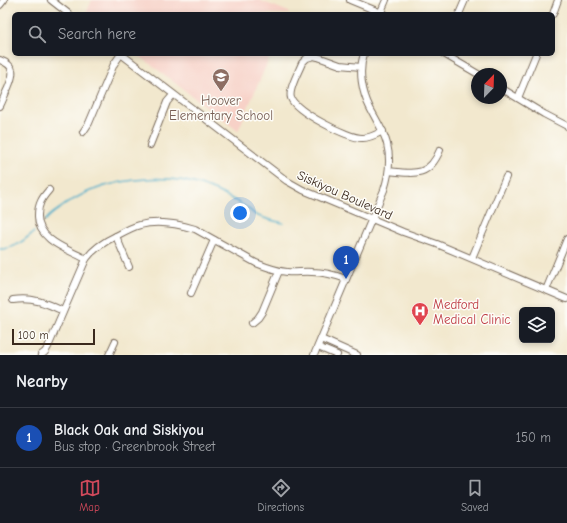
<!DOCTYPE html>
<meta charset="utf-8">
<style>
:root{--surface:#171b24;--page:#242831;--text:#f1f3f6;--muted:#9ea1a6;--line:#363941;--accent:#d1495b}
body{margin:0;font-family:"Comic Neue",sans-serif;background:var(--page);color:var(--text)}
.controls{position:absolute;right:12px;bottom:12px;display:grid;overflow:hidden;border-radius:6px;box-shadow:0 2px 6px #0003}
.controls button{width:36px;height:36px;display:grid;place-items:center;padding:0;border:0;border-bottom:1px solid var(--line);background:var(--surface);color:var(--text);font:20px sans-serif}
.compass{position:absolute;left:471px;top:68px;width:36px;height:36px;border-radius:50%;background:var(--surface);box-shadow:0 2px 6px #0003;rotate:23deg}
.scale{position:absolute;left:12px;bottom:10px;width:83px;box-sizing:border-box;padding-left:4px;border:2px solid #3b2a1e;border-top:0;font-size:11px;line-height:14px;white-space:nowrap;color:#3b2a1e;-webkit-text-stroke:3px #fdfcf7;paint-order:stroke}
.you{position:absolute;left:240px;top:213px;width:14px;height:14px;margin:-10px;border:3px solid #fff;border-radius:50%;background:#1a73e8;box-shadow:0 0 0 6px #1a73e833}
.badge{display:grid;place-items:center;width:26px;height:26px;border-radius:50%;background:var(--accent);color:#fff;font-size:13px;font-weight:700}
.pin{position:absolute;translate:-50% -33px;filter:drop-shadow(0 1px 2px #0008)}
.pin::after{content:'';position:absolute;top:21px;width:14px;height:12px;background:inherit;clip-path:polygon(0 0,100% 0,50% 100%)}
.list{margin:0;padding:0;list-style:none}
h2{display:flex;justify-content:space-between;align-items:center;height:52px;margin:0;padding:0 16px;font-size:17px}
h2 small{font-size:13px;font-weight:400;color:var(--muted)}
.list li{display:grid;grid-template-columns:26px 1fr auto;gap:12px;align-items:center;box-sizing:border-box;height:60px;padding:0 16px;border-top:1px solid var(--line)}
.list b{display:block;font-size:15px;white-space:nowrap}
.list p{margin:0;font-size:13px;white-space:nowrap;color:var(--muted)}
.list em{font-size:13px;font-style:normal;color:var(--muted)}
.icon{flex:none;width:22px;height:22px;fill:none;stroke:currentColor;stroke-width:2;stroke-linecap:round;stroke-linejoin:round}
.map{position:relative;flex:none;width:567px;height:355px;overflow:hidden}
.search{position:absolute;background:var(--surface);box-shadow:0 2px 6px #0003;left:12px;right:12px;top:12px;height:44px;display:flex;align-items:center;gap:10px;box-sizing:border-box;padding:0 14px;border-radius:6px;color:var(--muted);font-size:15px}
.sheet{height:112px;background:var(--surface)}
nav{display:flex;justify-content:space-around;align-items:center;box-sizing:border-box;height:56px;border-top:1px solid var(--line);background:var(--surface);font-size:11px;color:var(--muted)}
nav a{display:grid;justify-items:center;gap:2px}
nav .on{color:var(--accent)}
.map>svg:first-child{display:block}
.built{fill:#f7d1c7}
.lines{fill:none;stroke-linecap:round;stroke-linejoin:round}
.stream{stroke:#4caecb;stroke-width:1.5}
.minor-casing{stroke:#7b6c5c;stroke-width:8}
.minor{stroke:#fff;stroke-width:6}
.labels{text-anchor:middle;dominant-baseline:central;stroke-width:3;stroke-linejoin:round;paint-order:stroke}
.education-label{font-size:13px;fill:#785e54;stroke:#fdfcf7}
.street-label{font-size:13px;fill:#3b2a1e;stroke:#fdfcf7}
.health-label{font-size:13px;fill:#be3a42;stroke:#fdfcf7;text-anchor:start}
</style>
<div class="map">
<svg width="567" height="355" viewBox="0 0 567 355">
<rect width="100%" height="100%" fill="#fdfcf7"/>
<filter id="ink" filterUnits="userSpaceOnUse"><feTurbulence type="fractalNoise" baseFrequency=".025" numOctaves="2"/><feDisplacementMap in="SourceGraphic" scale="8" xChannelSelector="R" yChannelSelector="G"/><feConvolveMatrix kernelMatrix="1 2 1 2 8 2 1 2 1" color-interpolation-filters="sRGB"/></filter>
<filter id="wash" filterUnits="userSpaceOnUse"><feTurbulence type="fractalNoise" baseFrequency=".012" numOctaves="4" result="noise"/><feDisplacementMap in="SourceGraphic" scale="16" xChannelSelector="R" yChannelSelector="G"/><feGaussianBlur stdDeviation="0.9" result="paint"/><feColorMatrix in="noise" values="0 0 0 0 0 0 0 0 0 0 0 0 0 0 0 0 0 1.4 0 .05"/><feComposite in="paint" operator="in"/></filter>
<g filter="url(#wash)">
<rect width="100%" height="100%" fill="#f2e8ce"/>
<g class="built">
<path d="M92,0H259L289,12V14H86Z"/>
<path d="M137,54H271L238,131Z"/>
</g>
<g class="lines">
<g class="stream">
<path d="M45,221C52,212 57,211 66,204C75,199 83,193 93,190C127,177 172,174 206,187C219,192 232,198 244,206C249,208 252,213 256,215C265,219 274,221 283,223"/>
<path d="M0,249C14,249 23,241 34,232"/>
</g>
</g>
</g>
<g filter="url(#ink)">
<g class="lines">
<defs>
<g id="minor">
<path d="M51,0L69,14"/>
<path d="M350,0L384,14"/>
<path d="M0,5L4,0"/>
<path d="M380,14L386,0"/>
<path d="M459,14L465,0"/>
<path d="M553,14L558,0"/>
<path d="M121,54L287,181L303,190L403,232L437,244L567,299"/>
<path d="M444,54L478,74"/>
<path d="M0,60C16,66 14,74 8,88C5,94 3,100 0,106"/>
<path d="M361,67L340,65L318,57L314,56L307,58L302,63C299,71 288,90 291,98C295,111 349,139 363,138C370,138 377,134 383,131"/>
<path d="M501,88L544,114L567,126"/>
<path d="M518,98L536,54"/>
<path d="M83,132L89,123L114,64L121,54"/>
<path d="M150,145L167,102L173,95"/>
<path d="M389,171C415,174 429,177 440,150"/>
<path d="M49,190C42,198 38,204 38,215C37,240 67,249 86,259"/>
<path d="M116,236L129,267"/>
<path d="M472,258L506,177"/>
<path d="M546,290L567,239"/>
<path d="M191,293L214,240"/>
<path d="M13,300C33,297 46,303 63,311"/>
<path d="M252,323L258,318L262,312L279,271"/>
<path d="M321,339L357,355"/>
<path d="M318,347L337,355"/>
<path d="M41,355L45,352L48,347L86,259C94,248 105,241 118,235C125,231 132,227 140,225C158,220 178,224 195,229L256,263C266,267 276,271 287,272C295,273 304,271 312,272C324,272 335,275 346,279"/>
<path d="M109,355L115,342"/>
<path d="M314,355L384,190C389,175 391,160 387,144C384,131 376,120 370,108C362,92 358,71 364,54"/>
</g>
</defs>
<use href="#minor" class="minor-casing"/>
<use href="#minor" class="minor"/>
</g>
</g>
<defs>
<symbol id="school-pin" viewBox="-11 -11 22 30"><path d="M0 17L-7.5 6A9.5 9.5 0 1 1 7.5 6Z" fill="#8d6e63" stroke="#fdfcf7"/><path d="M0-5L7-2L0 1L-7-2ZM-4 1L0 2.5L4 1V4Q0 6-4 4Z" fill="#fff"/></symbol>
<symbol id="hospital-pin" viewBox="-11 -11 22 30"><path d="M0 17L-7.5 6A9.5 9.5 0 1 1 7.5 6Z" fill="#e0444e" stroke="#fdfcf7"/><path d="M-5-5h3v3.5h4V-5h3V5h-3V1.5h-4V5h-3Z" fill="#fff"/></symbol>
</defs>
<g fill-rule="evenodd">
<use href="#school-pin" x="211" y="67" width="20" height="27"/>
<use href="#hospital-pin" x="410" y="301" width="20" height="27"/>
</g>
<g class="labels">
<g class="education-label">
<text x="221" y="100">Hoover<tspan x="221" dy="15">Elementary School</tspan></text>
</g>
<g class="street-label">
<text transform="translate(345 195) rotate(24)">Siskiyou Boulevard</text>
</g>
<g class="health-label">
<text x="433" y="304">Medford<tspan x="433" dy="15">Medical Clinic</tspan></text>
</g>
</g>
</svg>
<div class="controls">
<button><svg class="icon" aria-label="layers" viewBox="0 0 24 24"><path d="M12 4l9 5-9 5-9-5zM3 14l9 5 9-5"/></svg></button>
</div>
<svg class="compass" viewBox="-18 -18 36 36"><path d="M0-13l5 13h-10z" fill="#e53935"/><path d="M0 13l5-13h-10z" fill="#9ea1a6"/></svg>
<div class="scale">100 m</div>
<div class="you"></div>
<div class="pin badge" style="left:346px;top:279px;background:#1a4fb4">1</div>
<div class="search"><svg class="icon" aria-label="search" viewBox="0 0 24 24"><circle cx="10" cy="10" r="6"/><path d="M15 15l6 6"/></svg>Search here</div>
</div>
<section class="sheet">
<h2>Nearby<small></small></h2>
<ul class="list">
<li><span class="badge" style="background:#1a4fb4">1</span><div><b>Black Oak and Siskiyou</b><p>Bus stop · Greenbrook Street</p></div><em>150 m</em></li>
</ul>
</section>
<nav>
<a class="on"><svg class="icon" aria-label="map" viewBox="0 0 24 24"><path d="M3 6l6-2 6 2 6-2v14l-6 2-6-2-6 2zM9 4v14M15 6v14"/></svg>Map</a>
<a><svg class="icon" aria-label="directions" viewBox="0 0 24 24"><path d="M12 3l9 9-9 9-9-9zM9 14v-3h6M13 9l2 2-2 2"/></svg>Directions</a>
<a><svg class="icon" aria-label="saved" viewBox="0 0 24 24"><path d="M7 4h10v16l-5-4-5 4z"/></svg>Saved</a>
</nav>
